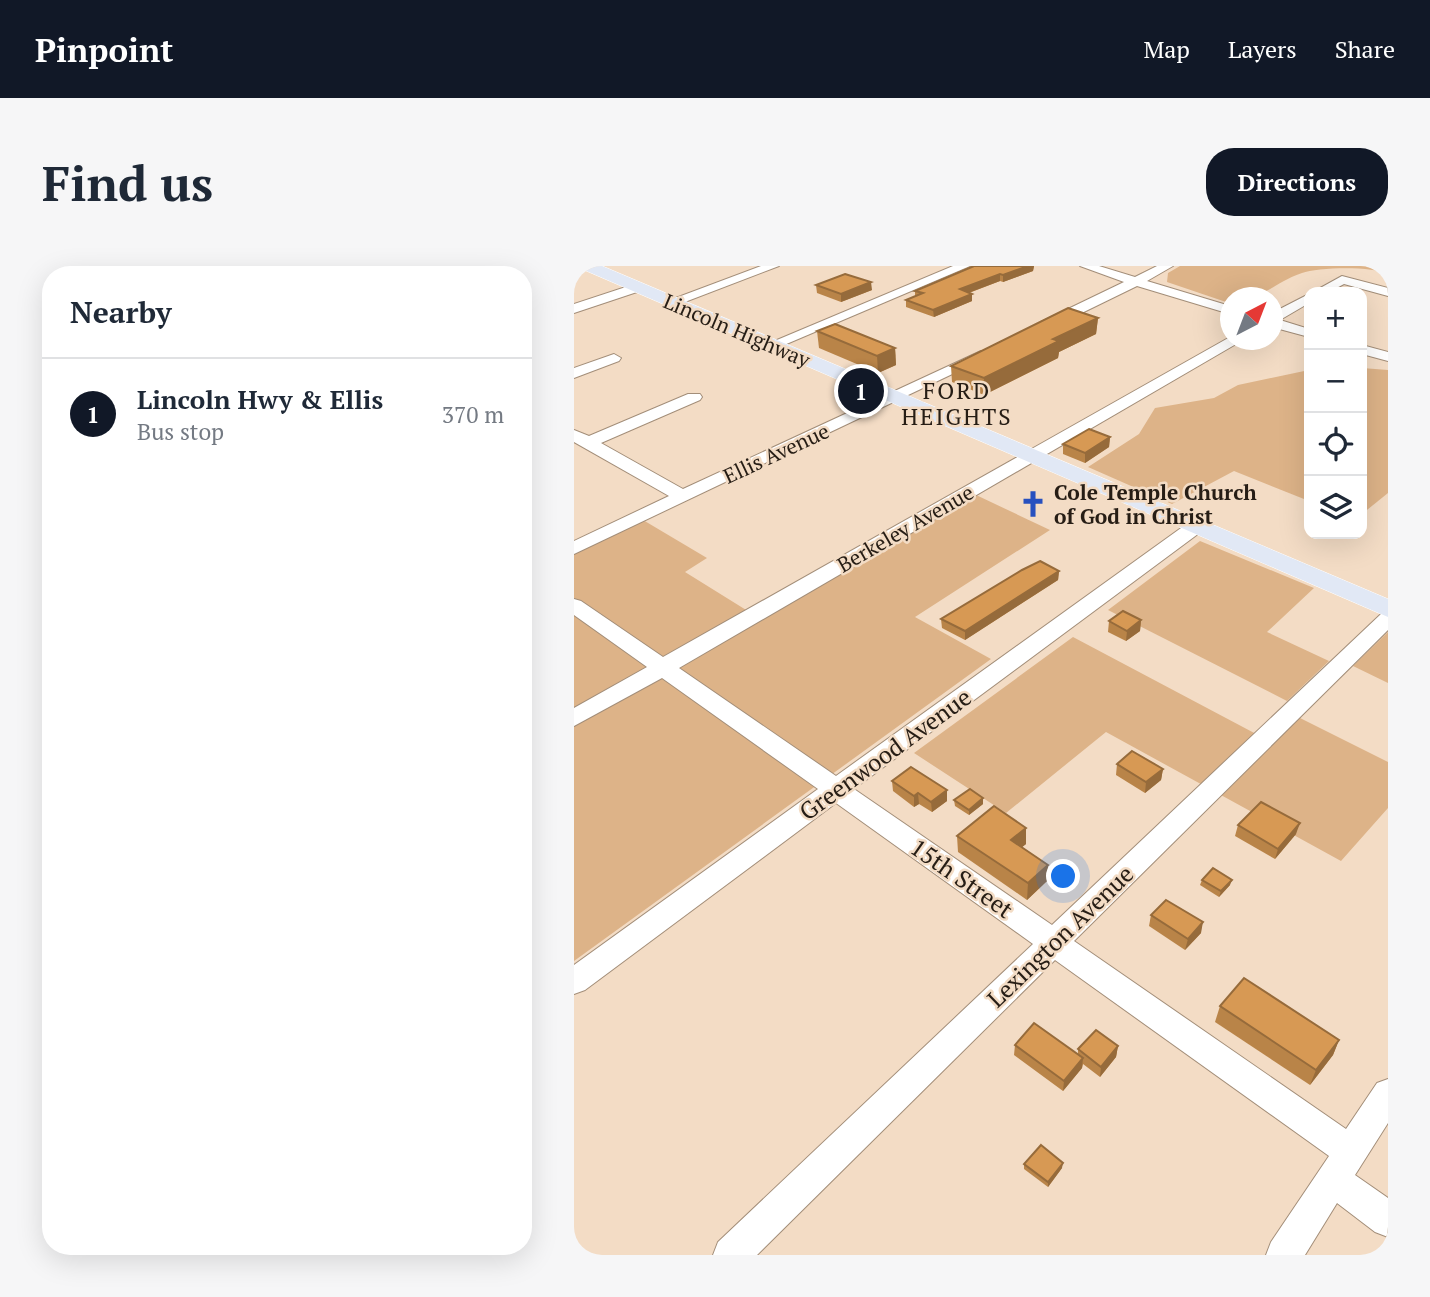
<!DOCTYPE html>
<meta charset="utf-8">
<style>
:root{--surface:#fff;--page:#f6f6f7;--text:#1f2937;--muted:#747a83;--line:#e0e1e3;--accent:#111827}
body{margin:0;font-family:"PT Serif",serif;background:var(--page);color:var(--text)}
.controls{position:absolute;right:21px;top:21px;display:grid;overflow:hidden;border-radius:14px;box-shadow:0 7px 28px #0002}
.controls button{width:63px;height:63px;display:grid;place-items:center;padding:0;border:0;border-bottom:2px solid var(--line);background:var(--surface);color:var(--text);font:35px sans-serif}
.compass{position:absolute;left:646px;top:21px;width:63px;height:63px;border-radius:50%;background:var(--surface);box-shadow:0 7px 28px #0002;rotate:42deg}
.you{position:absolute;left:490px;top:611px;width:24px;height:24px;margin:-18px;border:5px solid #fff;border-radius:50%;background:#1a73e8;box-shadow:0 0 0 10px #1a73e833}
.badge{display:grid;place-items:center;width:46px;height:46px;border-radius:50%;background:var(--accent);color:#fff;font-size:23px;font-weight:700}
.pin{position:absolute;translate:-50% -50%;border:4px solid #fff;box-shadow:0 2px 7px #0006}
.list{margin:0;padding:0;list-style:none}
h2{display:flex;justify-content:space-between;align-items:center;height:91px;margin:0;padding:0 28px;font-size:30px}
h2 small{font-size:23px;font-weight:400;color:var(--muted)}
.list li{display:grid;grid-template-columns:46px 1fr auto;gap:21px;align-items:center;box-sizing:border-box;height:112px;padding:0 28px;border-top:2px solid var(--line)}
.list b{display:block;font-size:26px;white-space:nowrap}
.list p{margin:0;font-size:23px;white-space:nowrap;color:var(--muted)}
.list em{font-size:23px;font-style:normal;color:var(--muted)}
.icon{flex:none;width:38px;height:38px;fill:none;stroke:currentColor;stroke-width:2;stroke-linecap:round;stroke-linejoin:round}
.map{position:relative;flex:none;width:814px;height:989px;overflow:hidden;border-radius:28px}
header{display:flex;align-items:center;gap:42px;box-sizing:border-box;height:98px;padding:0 35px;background:var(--accent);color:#fff}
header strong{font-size:33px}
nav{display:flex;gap:38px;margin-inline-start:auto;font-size:24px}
.intro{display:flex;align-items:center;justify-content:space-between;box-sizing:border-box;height:168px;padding:0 42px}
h1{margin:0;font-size:49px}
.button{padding:18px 32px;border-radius:28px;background:var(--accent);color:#fff;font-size:24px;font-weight:700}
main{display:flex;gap:42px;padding:0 42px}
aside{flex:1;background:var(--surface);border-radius:28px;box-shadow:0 7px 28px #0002}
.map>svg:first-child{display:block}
.green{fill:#ddb388}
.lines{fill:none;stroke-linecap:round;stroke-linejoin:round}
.minor-casing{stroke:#a38e79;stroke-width:2}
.major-casing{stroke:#fff;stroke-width:1}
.minor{fill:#fff;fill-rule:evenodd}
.major{fill:#e1e8f5;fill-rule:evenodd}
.wall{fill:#b98448}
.shaded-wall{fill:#966b3b}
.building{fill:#d79954;stroke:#966b3b;stroke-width:2}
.labels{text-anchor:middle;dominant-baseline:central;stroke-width:5;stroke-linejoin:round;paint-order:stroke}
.far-street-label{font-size:21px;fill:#261d15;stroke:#f3dcc5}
.far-poi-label{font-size:21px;font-weight:bold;fill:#261d15;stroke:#f3dcc5;text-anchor:start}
.far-quarter-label{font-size:23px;letter-spacing:2px;fill:#261d15;stroke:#f3dcc5}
.street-label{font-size:24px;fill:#261d15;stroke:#f3dcc5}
</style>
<header>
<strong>Pinpoint</strong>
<nav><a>Map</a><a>Layers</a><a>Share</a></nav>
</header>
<div class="intro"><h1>Find us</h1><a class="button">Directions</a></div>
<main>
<aside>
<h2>Nearby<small></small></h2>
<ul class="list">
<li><span class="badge">1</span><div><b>Lincoln Hwy &amp; Ellis</b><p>Bus stop</p></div><em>370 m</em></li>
</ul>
</aside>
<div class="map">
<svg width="814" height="989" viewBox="0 0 814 989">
<rect width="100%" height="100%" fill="#f3dcc5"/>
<g class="green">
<path d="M606,0H814V8C800,0 744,1 728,7C696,18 696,32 656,32L655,37L593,16L594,7Z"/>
<path d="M788,102L814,104V227L788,248Z"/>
<path d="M735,104V235L660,205L598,238L514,201L565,168L581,142L640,132L664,119Z"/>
<path d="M400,228L476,264L341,351L417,393L0,695V288L69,254L133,292L111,306L185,352Z"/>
<path d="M626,275L740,322L693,366L755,395L713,435L534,344Z"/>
<path d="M814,366V417L779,400Z"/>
<path d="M499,371L684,469L708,443L814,496V542L767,595L532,466L432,547L340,487Z"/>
</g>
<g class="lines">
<defs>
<g id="minor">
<path d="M187,0H205L103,39H93L91,36Z"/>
<path d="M379,0H396L203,82L198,83L191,79Z"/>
<path d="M506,0H525L561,11L583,0H599L573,15L656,40V48L563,20L477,62H467V56L550,16Z"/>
<path d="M768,10L814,22V30L770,18L755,26H739Z"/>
<path d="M64,17L71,21L69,24L0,47V38Z"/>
<path d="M735,28V37L706,54L735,63V71L698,61V47Z"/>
<path d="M656,71V74H669L105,402L262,510L614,257H628L630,261L628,265L280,523L478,659L807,348L814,346V364L500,675L772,863L803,817L814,813V857L781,909L814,932V971L801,966L763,937L731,989H692L697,976L755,890L481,694L183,989H139L144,976L459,678L262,537L11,724L0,728V699L244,523L88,412L0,460V442L73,401L0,349V333L7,335L89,391Z"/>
<path d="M788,79L814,86V95L788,88Z"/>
<path d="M407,85L412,86L414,89L412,92L0,288V275L95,230L0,176V164L15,170L114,128H126L128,131L126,134L27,177L109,223Z"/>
<path d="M40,88L47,92L45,95L0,112V102Z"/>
</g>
<path id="major" d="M6,0H28L814,333V351L8,3Z"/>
</defs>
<use href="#minor" class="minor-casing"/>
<use href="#major" class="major-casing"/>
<use href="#minor" class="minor"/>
<use href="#major" class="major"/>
</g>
<g class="wall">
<path d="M400,0H460L459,5L429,16L426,15L395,27L398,28V35L360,51L332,41V34L341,31V25Z"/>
<path d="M242,19L298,24L267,36L243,27Z"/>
<path d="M524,52L522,68L485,86L484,92L410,129L378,116L377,100Z"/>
<path d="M243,65L321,82L322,99L304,107L245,82Z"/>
<path d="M536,171L535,181L511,197L489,188V178Z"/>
<path d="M485,305L484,314L391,374L368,362L367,353Z"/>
<path d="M567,354L566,365L552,375L534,366L535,355Z"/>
<path d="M543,498L589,503L587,514L571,527L542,509Z"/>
<path d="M318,515L373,535L358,546L345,538L340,541L319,525Z"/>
<path d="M409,532V538L395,549L381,540L380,534Z"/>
<path d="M664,559L722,568L701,593L661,570Z"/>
<path d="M452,562V578L448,581L474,599L473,615L453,634L384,586L383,570Z"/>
<path d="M628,614L656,619L645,631L626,619Z"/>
<path d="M577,649L627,667L611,684L575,660Z"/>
<path d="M646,740L765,774L759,789L736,819L641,756Z"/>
<path d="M441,779L504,788V783L544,780L542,791L526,811L509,798L508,802L489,825L440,789Z"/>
<path d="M450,898L488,902L474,921L450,903Z"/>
</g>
<g class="shaded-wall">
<path d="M454,0H460L459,5L429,16V9Z"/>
<path d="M426,8V15L386,30V23Z"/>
<path d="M297,16L298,24L267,36V28Z"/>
<path d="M398,28V35L360,51L359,44Z"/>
<path d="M524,52L522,68L485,86L484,92L410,129V112L479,73Z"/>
<path d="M321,82L322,99L304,107L303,90Z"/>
<path d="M536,171L535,181L511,197V187Z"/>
<path d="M485,305L484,314L391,374V365Z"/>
<path d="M567,354L566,365L552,375L553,365Z"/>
<path d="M589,503L587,514L571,527L572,516Z"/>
<path d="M373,524V535L358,546L357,536Z"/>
<path d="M344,527L345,538L340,541V530Z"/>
<path d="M409,532V538L395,549V544Z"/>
<path d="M726,557L722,568L701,593L704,583Z"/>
<path d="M452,562V578L437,590V574Z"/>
<path d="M474,599L473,615L453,634L454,617Z"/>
<path d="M658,614L656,619L645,631L647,625Z"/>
<path d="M629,656L627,667L611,684L614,673Z"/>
<path d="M765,774L759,789L736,819L742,804Z"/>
<path d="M544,780L542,791L526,811L527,801Z"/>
<path d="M509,792L508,802L489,825L490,815Z"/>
<path d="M489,897L488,902L474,921V916Z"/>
</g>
<g class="building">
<path d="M400,0H454L429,9L426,8L386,23L398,28L359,44L332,34L349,27L341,25Z"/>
<path d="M271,8L297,16L267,28L242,19Z"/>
<path d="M494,42L524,52L479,73L485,75L410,112L377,100Z"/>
<path d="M261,58L321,82L303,90L243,65Z"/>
<path d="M515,163L536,171L511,187L489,178Z"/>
<path d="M466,295L485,305L391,365L367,353L448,304Z"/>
<path d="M549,345L567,354L553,365L535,355Z"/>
<path d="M558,485L589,503L572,516L543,498Z"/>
<path d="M337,501L373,524L357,536L344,527L340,530L318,515Z"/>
<path d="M396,523L409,532L395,544L380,534Z"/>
<path d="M687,536L726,557L704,583L664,559Z"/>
<path d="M420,540L452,562L437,574L474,599L454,617L383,570Z"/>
<path d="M639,602L658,614L647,625L628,614Z"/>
<path d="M592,634L629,656L614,673L577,649Z"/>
<path d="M670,712L765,774L742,804L646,740Z"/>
<path d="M460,757L509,792L490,815L441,779Z"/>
<path d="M522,764L544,780L527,801L504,783Z"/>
<path d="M467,879L489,897L474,916L450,898Z"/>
</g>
<defs>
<symbol id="church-bare" viewBox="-9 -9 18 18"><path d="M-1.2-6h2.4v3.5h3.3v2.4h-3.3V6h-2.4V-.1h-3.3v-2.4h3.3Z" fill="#2750bf" stroke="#f3dcc5" stroke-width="2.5" paint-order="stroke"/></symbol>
</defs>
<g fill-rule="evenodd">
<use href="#church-bare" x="440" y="219" width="38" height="38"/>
</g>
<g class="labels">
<g class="far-street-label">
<text transform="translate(163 64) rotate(23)">Lincoln Highway</text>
<text transform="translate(202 187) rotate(-25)">Ellis Avenue</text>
<text transform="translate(331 262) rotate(-30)">Berkeley Avenue</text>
</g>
<g class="far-poi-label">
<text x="480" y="226">Cole Temple Church<tspan x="480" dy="24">of God in Christ</tspan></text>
</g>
<g class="far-quarter-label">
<text x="383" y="124">FORD<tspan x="383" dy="26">HEIGHTS</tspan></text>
</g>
<g class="street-label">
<text transform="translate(311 488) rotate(-36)">Greenwood Avenue</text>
<text transform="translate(388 612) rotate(35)">15th Street</text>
<text transform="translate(486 670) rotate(-44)">Lexington Avenue</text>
</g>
</g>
</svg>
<div class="controls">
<button>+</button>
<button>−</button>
<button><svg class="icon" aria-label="locate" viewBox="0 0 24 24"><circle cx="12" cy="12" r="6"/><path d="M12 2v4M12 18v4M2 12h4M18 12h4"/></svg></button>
<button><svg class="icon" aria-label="layers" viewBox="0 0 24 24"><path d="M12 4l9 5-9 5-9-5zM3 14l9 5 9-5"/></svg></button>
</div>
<svg class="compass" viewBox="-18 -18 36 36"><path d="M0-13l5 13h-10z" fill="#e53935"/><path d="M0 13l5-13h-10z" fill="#747a83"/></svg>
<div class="you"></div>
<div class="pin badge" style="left:287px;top:125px">1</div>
</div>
</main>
